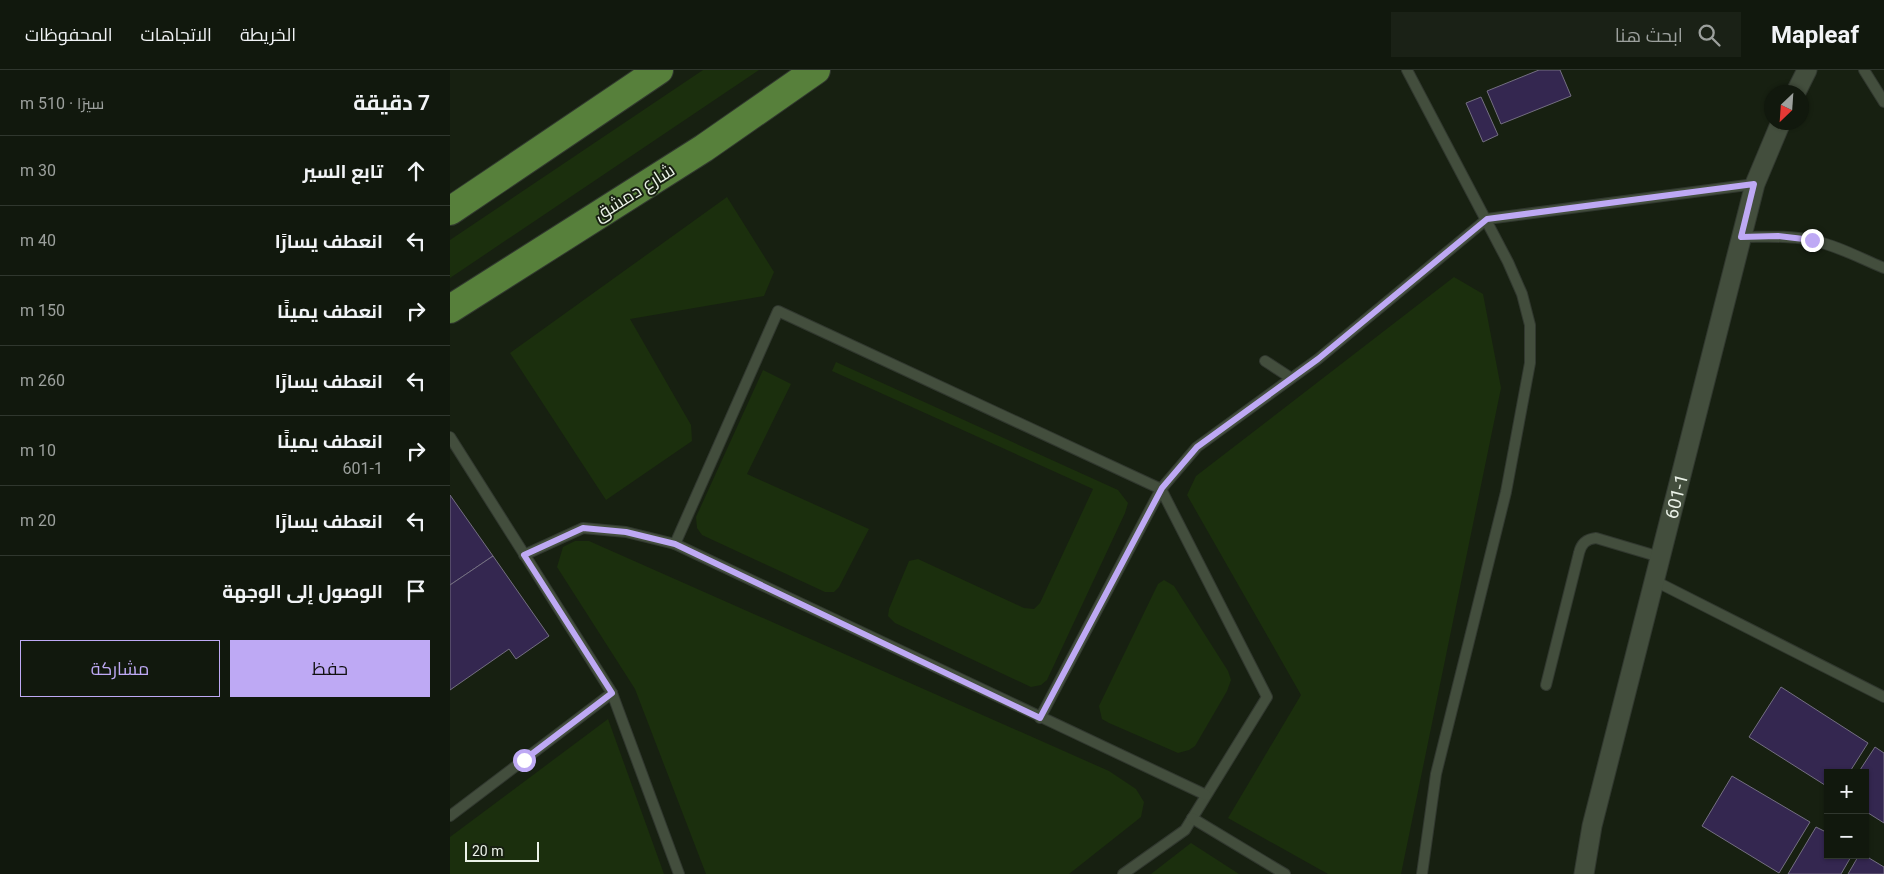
<!DOCTYPE html>
<html lang="ar">
<meta charset="utf-8">
<style>
:root{--surface:#11180d;--page:#1a2116;--text:#f1f3f6;--muted:#9ca09d;--line:#30372e;--accent:#bea9f4}
body{margin:0;font-family:Roboto,Cairo,sans-serif;background:var(--page);color:var(--text);direction:rtl}
.controls{position:absolute;right:15px;bottom:15px;display:grid;overflow:hidden;border-radius:0px;box-shadow:0 1px 4px #0004}
.controls button{width:45px;height:45px;display:grid;place-items:center;padding:0;border:0;border-bottom:1px solid var(--line);background:var(--surface);color:var(--text);font:25px sans-serif}
.compass{position:absolute;left:1314px;top:15px;width:45px;height:45px;border-radius:50%;background:var(--surface);box-shadow:0 1px 4px #0004;rotate:205deg}
.scale{position:absolute;left:15px;bottom:12px;width:74px;box-sizing:border-box;padding-left:5px;border:2px solid #ebf2e8;border-top:0;font-size:14px;line-height:18px;white-space:nowrap;color:#ebf2e8;-webkit-text-stroke:4px #172011;paint-order:stroke}
.stop{position:absolute;width:15px;height:15px;margin:-11px;border:4px solid #bea9f4;border-radius:50%;background:#fff}
.stop.end{background:#bea9f4;border-color:#fff;box-shadow:0 1px 5px #0008}
.list{margin:0;padding:0;list-style:none}
h2{display:flex;justify-content:space-between;align-items:center;height:65px;margin:0;padding:0 20px;font-size:21px}
h2 small{font-size:16px;font-weight:400;color:var(--muted)}
.list li{display:grid;grid-template-columns:32px 1fr auto;gap:15px;align-items:center;box-sizing:border-box;height:70px;padding:0 20px;border-top:1px solid var(--line)}
.list b{display:block;font-size:19px;white-space:nowrap}
.list p{margin:0;font-size:16px;white-space:nowrap;color:var(--muted)}
.list em{font-size:16px;font-style:normal;color:var(--muted)}
.actions{display:flex;gap:10px;padding:15px 20px}
.actions a{flex:1;padding:11px 0;border:1px solid var(--accent);border-radius:0px;text-align:center;font-size:18px;color:var(--accent)}
.actions .main{background:var(--accent);color:#111}
.icon{flex:none;width:28px;height:28px;fill:none;stroke:currentColor;stroke-width:2;stroke-linecap:round;stroke-linejoin:round}
.map{position:relative;flex:none;width:1434px;height:804px;overflow:hidden;direction:ltr}
header{display:flex;align-items:center;gap:30px;box-sizing:border-box;height:70px;padding:0 25px;background:var(--surface);border-bottom:1px solid var(--line)}
header strong{font-size:24px}
nav{display:flex;gap:28px;margin-inline-start:auto;font-size:18px}
.search{width:350px;height:45px;background:var(--page);display:flex;align-items:center;gap:12px;box-sizing:border-box;padding:0 18px;border-radius:0px;color:var(--muted);font-size:19px}
main{display:flex}
aside{flex:1;background:var(--surface)}
.map>svg:first-child{display:block}
.green{fill:#1b2f0d}
.building{fill:#342750;stroke:#746f82}
.lines{fill:none;stroke-linecap:round;stroke-linejoin:round}
.lane-casing{stroke:#31382f;stroke-width:12}
.street-casing{stroke:#31382f;stroke-width:21}
.primary-casing{stroke:#31382f;stroke-width:30}
.lane{stroke:#434e3d;stroke-width:10}
.street{stroke:#434e3d;stroke-width:19}
.primary{stroke:#57803b;stroke-width:28}
.route{stroke:#bea9f4;stroke-width:6}
.labels{text-anchor:middle;dominant-baseline:central;stroke-width:4;stroke-linejoin:round;paint-order:stroke}
.street-label{font-size:18px;fill:#ebf2e8;stroke:#172011}
</style>
<header>
<strong>Mapleaf</strong>
<div class="search"><svg class="icon" aria-label="search" viewBox="0 0 24 24"><circle cx="10" cy="10" r="6"/><path d="M15 15l6 6"/></svg>ابحث هنا</div>
<nav><a>الخريطة</a><a>الاتجاهات</a><a>المحفوظات</a></nav>
</header>
<main>
<div class="map">
<svg width="1434" height="804" viewBox="0 0 1434 804">
<rect width="100%" height="100%" fill="#172011"/>
<g class="green">
<path d="M253,0H309L0,208V170Z"/>
<path d="M277,127L324,202L314,226L180,249L241,355L242,371L156,430L60,283Z"/>
<path d="M1004,207L1033,224L1051,318L951,804H878L778,748L851,625L737,425L746,406Z"/>
<path d="M386,292L668,420L678,433L675,443L597,610L591,615L581,617L445,553L438,546L439,539L459,491L468,489L574,538L584,539L590,533L643,419L382,301Z"/>
<path d="M313,300L341,314L297,404L419,459L389,517L384,522H375L252,465L247,458L246,447Z"/>
<path d="M125,471H139L659,701L686,719L694,732L691,747L619,804H256L185,619L107,497L113,477Z"/>
<path d="M714,510L724,516L778,601L781,610L777,621L745,676L739,680L728,683L659,653L652,649L649,636L708,514Z"/>
<path d="M158,649L214,804H0V767Z"/>
<path d="M741,773L789,804H701Z"/>
</g>
<g class="building">
<path d="M1089,0H1110L1121,26L1051,54L1037,21Z"/>
<path d="M1031,27L1048,65L1033,72L1016,33Z"/>
<path d="M0,425L43,486L0,515Z"/>
<path d="M43,486L99,566L66,589L59,579L0,620V515Z"/>
<path d="M1331,617L1418,673L1399,703H1378V717L1299,667Z"/>
<path d="M1425,677L1434,683V753L1415,741V703H1408Z"/>
<path d="M1282,706L1360,752L1329,803L1252,756Z"/>
<path d="M1366,757L1378,763V785H1402L1391,804H1338Z"/>
<path d="M1409,785H1414L1434,797V804H1398Z"/>
</g>
<g class="lines">
<defs>
<g id="lane">
<path d="M957,0L1058,192L1072,224L1080,255V293L1056,422L986,704L972,804"/>
<path d="M1414,0L1434,32"/>
<path d="M1291,167C1314,167 1338,165 1361,170C1386,175 1410,188 1434,198"/>
<path d="M815,291L841,308"/>
<path d="M0,367L162,623L229,804"/>
<path d="M225,474L328,241L711,419L817,627L735,760L673,804"/>
<path d="M74,485L133,458L176,462L225,474L756,725"/>
<path d="M1205,511L1434,627"/>
<path d="M1096,615L1129,483C1131,474 1136,469 1146,468L1210,487"/>
<path d="M590,648L711,419L747,377L868,289L1037,149L1305,114"/>
<path d="M0,746L162,623"/>
<path d="M742,748L835,804"/>
</g>
<g id="street">
<path d="M1346,22L1357,0"/>
<path id="s1" d="M1134,804L1142,756L1305,114L1331,52"/>
</g>
<g id="primary">
<path d="M0,141L209,0"/>
<path d="M0,239L254,78L366,0"/>
</g>
</defs>
<use href="#lane" class="lane-casing"/>
<use href="#street" class="street-casing"/>
<use href="#primary" class="primary-casing"/>
<use href="#lane" class="lane"/>
<use href="#street" class="street"/>
<use href="#primary" class="primary"/>
</g>
<g class="lines">
<path class="route" d="M74,690L162,623L74,485L133,458L176,462L225,474L590,648L712,418L747,377L868,289L1037,149L1304,114L1291,167L1328,166L1362,170"/>
</g>
<g class="labels">
<g class="street-label">
<text transform="translate(184 122) rotate(-32)">شارع دمشق</text>
<text stroke="none"><textPath href="#s1" startOffset="389">601-1</textPath></text>
</g>
</g>
</svg>
<div class="controls">
<button>+</button>
<button>−</button>
</div>
<svg class="compass" viewBox="-18 -18 36 36"><path d="M0-13l5 13h-10z" fill="#e53935"/><path d="M0 13l5-13h-10z" fill="#9ca09d"/></svg>
<div class="scale">20 m</div>
<div class="stop" style="left:74px;top:690px"></div>
<div class="stop end" style="left:1362px;top:170px"></div>
</div>
<aside>
<h2>7 دقيقة<small>سيرًا · 510 m</small></h2>
<ul class="list">
<li><svg class="icon" aria-label="ahead" viewBox="0 0 24 24"><path d="M12 20V5M6 11l6-6 6 6"/></svg><div><b>تابع السير</b></div><em>30 m</em></li>
<li><svg class="icon" aria-label="left" viewBox="0 0 24 24"><path d="M17 20v-9H6M10 6l-5 5 5 5"/></svg><div><b>انعطف يسارًا</b></div><em>40 m</em></li>
<li><svg class="icon" aria-label="right" viewBox="0 0 24 24"><path d="M7 20v-9h11M14 6l5 5-5 5"/></svg><div><b>انعطف يمينًا</b></div><em>150 m</em></li>
<li><svg class="icon" aria-label="left" viewBox="0 0 24 24"><path d="M17 20v-9H6M10 6l-5 5 5 5"/></svg><div><b>انعطف يسارًا</b></div><em>260 m</em></li>
<li><svg class="icon" aria-label="right" viewBox="0 0 24 24"><path d="M7 20v-9h11M14 6l5 5-5 5"/></svg><div><b>انعطف يمينًا</b><p>601-1</p></div><em>10 m</em></li>
<li><svg class="icon" aria-label="left" viewBox="0 0 24 24"><path d="M17 20v-9H6M10 6l-5 5 5 5"/></svg><div><b>انعطف يسارًا</b></div><em>20 m</em></li>
<li><svg class="icon" aria-label="arrive" viewBox="0 0 24 24"><path d="M6 21V4h12l-3 4 3 4H6"/></svg><div><b>الوصول إلى الوجهة</b></div></li>
</ul>
<div class="actions"><a class="main">حفظ</a><a>مشاركة</a></div>
</aside>
</main>
